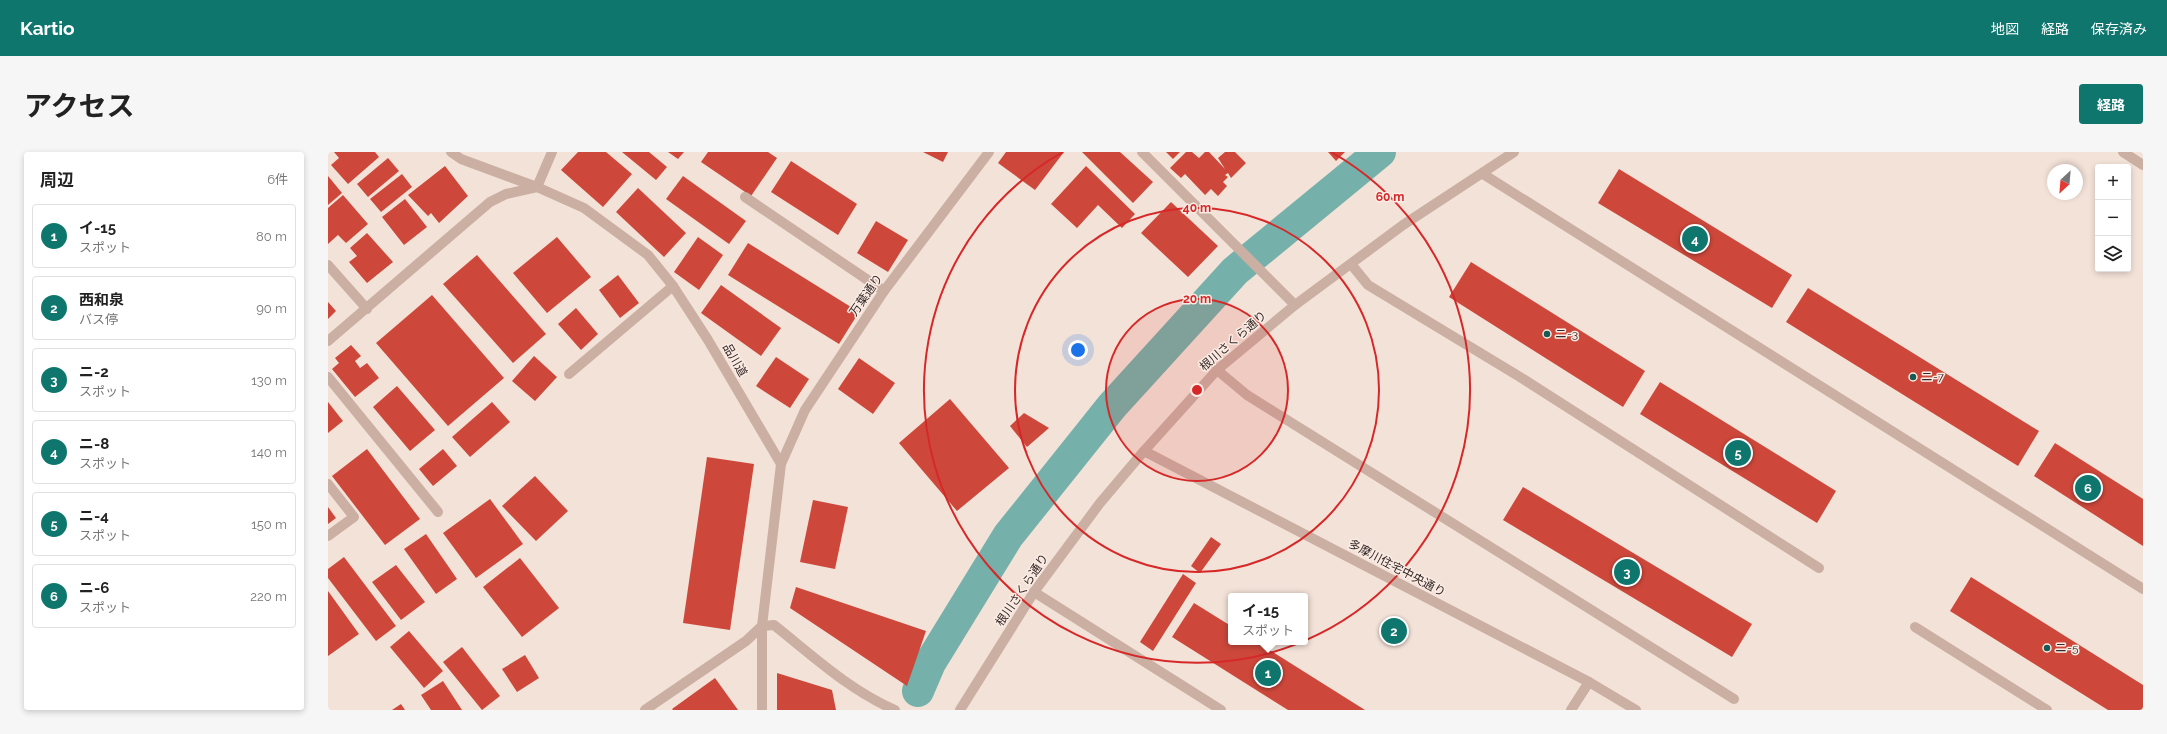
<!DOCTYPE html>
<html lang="ja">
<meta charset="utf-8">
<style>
:root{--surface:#fff;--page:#f6f6f6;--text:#222;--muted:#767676;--line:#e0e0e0;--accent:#0f766e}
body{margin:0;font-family:Raleway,"Noto Sans JP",sans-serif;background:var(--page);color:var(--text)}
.controls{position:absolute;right:12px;top:12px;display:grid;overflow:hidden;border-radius:4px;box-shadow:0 2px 6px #0003}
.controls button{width:36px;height:36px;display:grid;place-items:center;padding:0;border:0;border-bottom:1px solid var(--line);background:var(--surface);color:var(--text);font:20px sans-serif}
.compass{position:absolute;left:1719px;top:12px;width:36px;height:36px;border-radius:50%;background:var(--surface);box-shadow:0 2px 6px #0003;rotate:206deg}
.you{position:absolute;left:750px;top:198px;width:14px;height:14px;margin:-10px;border:3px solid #fff;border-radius:50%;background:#1a73e8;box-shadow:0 0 0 6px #1a73e833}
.badge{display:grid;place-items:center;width:26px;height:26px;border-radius:50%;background:var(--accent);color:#fff;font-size:13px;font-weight:700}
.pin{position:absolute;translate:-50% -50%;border:2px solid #fff;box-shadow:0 1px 4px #0006}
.popup{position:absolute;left:900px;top:441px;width:80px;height:52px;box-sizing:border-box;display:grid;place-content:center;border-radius:4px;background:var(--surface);filter:drop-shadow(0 1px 3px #0005);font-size:13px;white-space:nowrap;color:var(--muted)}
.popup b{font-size:15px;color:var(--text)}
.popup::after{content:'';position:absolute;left:50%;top:100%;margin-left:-8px;border:8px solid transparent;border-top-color:var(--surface)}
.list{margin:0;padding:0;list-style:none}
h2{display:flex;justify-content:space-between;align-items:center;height:52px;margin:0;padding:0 16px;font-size:17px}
h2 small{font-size:13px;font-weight:400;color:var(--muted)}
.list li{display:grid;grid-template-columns:26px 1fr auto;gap:12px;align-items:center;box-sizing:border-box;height:64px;margin:0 8px 8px;padding:0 8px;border:1px solid var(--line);border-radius:4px}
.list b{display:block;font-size:15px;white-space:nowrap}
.list p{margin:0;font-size:13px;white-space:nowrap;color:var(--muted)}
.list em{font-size:13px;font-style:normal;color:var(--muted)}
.icon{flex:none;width:22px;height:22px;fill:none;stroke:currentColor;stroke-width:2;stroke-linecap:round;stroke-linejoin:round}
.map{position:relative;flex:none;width:1815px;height:558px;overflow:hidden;border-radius:4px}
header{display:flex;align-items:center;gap:24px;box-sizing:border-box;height:56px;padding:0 20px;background:var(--accent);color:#fff}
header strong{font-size:19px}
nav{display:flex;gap:22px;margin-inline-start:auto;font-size:14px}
.intro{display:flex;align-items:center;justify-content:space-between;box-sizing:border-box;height:96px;padding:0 24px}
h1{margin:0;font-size:28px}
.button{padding:10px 18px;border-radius:4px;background:var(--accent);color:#fff;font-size:14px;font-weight:700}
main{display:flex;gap:24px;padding:0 24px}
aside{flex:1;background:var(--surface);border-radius:4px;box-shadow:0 2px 6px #0003}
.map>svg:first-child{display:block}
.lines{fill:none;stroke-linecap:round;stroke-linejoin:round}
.canal{stroke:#75b1aa;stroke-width:32}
.building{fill:#cd483b}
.service{stroke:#cbafa3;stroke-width:10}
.minor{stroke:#cbafa3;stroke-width:10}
.tertiary{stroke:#cbafa3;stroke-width:10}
.ring{fill:none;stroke:#d62828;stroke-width:2}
.poi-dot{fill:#195953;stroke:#faece4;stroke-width:1.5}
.labels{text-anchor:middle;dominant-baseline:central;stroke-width:3;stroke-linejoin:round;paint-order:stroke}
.street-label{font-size:12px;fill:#362826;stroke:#faece4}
.poi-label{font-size:12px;fill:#362826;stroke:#faece4;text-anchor:start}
.centre{fill:#d62828;stroke:#faece4;stroke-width:2}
.ring-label{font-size:12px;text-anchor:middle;font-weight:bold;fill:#d62828;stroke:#faece4;stroke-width:3;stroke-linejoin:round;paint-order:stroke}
</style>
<header>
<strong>Kartio</strong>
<nav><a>地図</a><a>経路</a><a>保存済み</a></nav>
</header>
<div class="intro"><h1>アクセス</h1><a class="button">経路</a></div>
<main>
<aside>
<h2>周辺<small>6件</small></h2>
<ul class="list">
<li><span class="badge">1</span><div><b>イ-15</b><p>スポット</p></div><em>80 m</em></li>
<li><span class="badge">2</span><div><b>西和泉</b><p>バス停</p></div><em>90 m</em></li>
<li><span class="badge">3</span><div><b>ニ-2</b><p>スポット</p></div><em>130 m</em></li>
<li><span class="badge">4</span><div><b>ニ-8</b><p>スポット</p></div><em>140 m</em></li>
<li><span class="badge">5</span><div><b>ニ-4</b><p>スポット</p></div><em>150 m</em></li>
<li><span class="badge">6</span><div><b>ニ-6</b><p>スポット</p></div><em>220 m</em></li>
</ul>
</aside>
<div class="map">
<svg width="1815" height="558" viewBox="0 0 1815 558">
<rect width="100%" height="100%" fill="#f3e2d8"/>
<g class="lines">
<path class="canal" d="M590,539L602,511L680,384L784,254L907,119L1052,0"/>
</g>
<g class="building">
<path d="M6,0H47L51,5L20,32L3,13L11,6Z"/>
<path d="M250,0H278L304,22L275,55L233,18Z"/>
<path d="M294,0H321L339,15L328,28Z"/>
<path d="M340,0H356L350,7Z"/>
<path d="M380,0H440L449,6L423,44L373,10Z"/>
<path d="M595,0H620L615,10Z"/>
<path d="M678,0H736L707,38L670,11Z"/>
<path d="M754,0H792L825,30L805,51Z"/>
<path d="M838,0H852L845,7Z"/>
<path d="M858,0H864L871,6L877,0H881L897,17L890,6L897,0H907L918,11L903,26L900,21L897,23L900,25L895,30L899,34L890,44L883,37L877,43L857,22L853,26L842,16Z"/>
<path d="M1000,0H1017L1008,9Z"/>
<path d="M60,6L71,19L40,45L29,32Z"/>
<path d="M463,9L529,52L510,83L443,40Z"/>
<path d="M117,14L140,44L111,71L103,61L100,64L80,43Z"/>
<path d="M758,14L807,62L794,76L770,53L749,76L723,52Z"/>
<path d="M1291,17L1464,123L1444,156L1270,51Z"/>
<path d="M74,22L84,35L53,60L42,47Z"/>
<path d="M0,24L14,41L0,53Z"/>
<path d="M355,24L418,69L401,92L338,47Z"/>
<path d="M310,36L358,81L336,105L288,60Z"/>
<path d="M15,43L40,72L18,91L10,83L0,92V56Z"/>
<path d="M77,47L99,75L76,93L54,65Z"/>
<path d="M843,50L890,94L860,125L813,81Z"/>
<path d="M548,69L580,88L560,120L529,101Z"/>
<path d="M39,81L65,110L39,131L21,110L29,104L22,96Z"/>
<path d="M229,85L263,125L219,161L185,121Z"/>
<path d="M370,85L395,103L371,138L346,120Z"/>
<path d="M420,91L531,160L511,192L400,123Z"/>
<path d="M149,103L218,182L185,211L115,132Z"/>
<path d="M1143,110L1317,219L1295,255L1121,145Z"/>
<path d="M290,123L311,151L292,166L271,138Z"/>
<path d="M393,133L453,176L433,204L373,161Z"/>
<path d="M1480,136L1711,279L1690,314L1458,170Z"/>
<path d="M104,143L176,226L120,274L48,191Z"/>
<path d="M0,150L8,159L0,167Z"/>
<path d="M248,156L270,182L253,198L230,172Z"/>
<path d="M23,193L33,204L27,209L32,216L39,211L51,226L27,245L4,217L11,211L7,206Z"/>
<path d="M206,204L229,225L207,249L184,229Z"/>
<path d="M448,205L481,227L462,256L428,234Z"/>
<path d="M531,206L567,231L545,262L510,237Z"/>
<path d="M1332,230L1508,339L1489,371L1312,262Z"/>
<path d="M69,234L107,278L82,299L45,255Z"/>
<path d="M622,247L681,316L629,359L571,291Z"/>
<path d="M0,250L15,269L0,281Z"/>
<path d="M164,250L182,270L142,305L124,285Z"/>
<path d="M696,261L721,276L699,295L682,274Z"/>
<path d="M1727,291L1815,347V394L1706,324Z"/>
<path d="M39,297L92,367L57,393L4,324Z"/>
<path d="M115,297L129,314L105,334L91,317Z"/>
<path d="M379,305L426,312L402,478L355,471Z"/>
<path d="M207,324L240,359L208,389L174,354Z"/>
<path d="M1195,335L1424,472L1404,505L1175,368Z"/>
<path d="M162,347L195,392L148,426L115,381Z"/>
<path d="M485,348L520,355L507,417L472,410Z"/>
<path d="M0,355L8,366L0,372Z"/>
<path d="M98,382L129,427L108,442L76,397Z"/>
<path d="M883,385L893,392L872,421L863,414Z"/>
<path d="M16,405L68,474L48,489L0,426V417Z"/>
<path d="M192,406L231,456L194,485L155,435Z"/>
<path d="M68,413L97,450L73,468L44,430Z"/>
<path d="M855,422L868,431L825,499L812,490Z"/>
<path d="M1643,425L1815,533V558H1780L1622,459Z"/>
<path d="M468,435L598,479L579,534L462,456Z"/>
<path d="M0,439L31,482L0,504Z"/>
<path d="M866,451L903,474V490H929L1037,558H960L844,485Z"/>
<path d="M81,479L115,519L96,536L62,495Z"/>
<path d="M134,495L172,544L154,558L115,510Z"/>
<path d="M197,503L211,526L189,540L174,517Z"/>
<path d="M449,521L504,538L508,558H449Z"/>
<path d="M387,526L410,558H345L344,557Z"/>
<path d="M115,529L134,558H103L93,543Z"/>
<path d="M73,552L77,558H64Z"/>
</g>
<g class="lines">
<g class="service">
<path d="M417,45L556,139"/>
<path d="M1023,112L1040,133L1192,225L1491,416"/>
<path d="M0,113L39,157"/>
<path d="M889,218L919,243L1406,547"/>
<path d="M241,222L345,134"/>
<path d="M0,225L110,360"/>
<path d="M0,332L26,365L0,384"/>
<path d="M706,440L893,558"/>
<path d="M1587,475L1719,558"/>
</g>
<g class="minor">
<path d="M123,0L133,7L209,35L256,56L320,103L345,134L380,188L453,312L434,474V558"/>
<path d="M814,0L967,153"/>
<path d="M1795,0L1815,13"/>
<path d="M1155,22L1815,437"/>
<path d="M0,189L162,50L178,42L209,35L224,0"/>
<path d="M453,312L477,258L556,139L661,0"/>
<path d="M317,558L418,489L434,474L446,473C485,504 521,538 567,558"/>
<path d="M1243,558L1261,530"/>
</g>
<g class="tertiary">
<path d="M816,299L1261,530L1308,558"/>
<path d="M632,558L706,440L772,351L816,299L889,218L967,153L1075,73L1186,0"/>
</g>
</g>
<circle cx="869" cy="238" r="91" fill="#d62828" fill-opacity=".12"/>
<g class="ring">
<circle cx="869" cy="238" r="91"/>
<circle cx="869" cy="238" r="182"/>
<path d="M1003 0A273 273 0 1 1 735 0"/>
</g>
<g class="poi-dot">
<circle cx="1219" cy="182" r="4"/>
<circle cx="1585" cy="225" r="4"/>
<circle cx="1719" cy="496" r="4"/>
</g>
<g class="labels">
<g class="street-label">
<text transform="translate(538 143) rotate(-55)">万葉通り</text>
<text transform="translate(905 189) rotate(-41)">根川さくら通り</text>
<text transform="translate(407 208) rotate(60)">品川道</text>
<text transform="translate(1069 416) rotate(28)">多摩川住宅中央通り</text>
<text transform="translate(694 438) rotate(-56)">根川さくら通り</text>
</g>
<g class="poi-label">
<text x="1227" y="182">ニ-3</text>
<text x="1593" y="225">ニ-7</text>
<text x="1727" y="496">ニ-5</text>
</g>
</g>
<circle cx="869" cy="238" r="6" class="centre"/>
<g class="ring-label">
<text x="1062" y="49">60 m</text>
<text x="869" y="60">40 m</text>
<text x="869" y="151">20 m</text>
</g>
</svg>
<div class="controls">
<button>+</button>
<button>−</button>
<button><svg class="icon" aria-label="layers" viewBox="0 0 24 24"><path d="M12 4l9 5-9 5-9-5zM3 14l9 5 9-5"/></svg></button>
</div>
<svg class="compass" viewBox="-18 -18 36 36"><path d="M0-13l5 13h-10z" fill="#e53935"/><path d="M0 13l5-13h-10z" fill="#767676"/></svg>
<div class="you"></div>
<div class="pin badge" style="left:940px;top:521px">1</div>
<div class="popup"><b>イ-15</b>スポット</div>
<div class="pin badge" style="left:1066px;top:479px">2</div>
<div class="pin badge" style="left:1299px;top:420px">3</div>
<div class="pin badge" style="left:1367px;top:87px">4</div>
<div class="pin badge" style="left:1410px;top:301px">5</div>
<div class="pin badge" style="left:1760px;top:336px">6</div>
</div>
</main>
